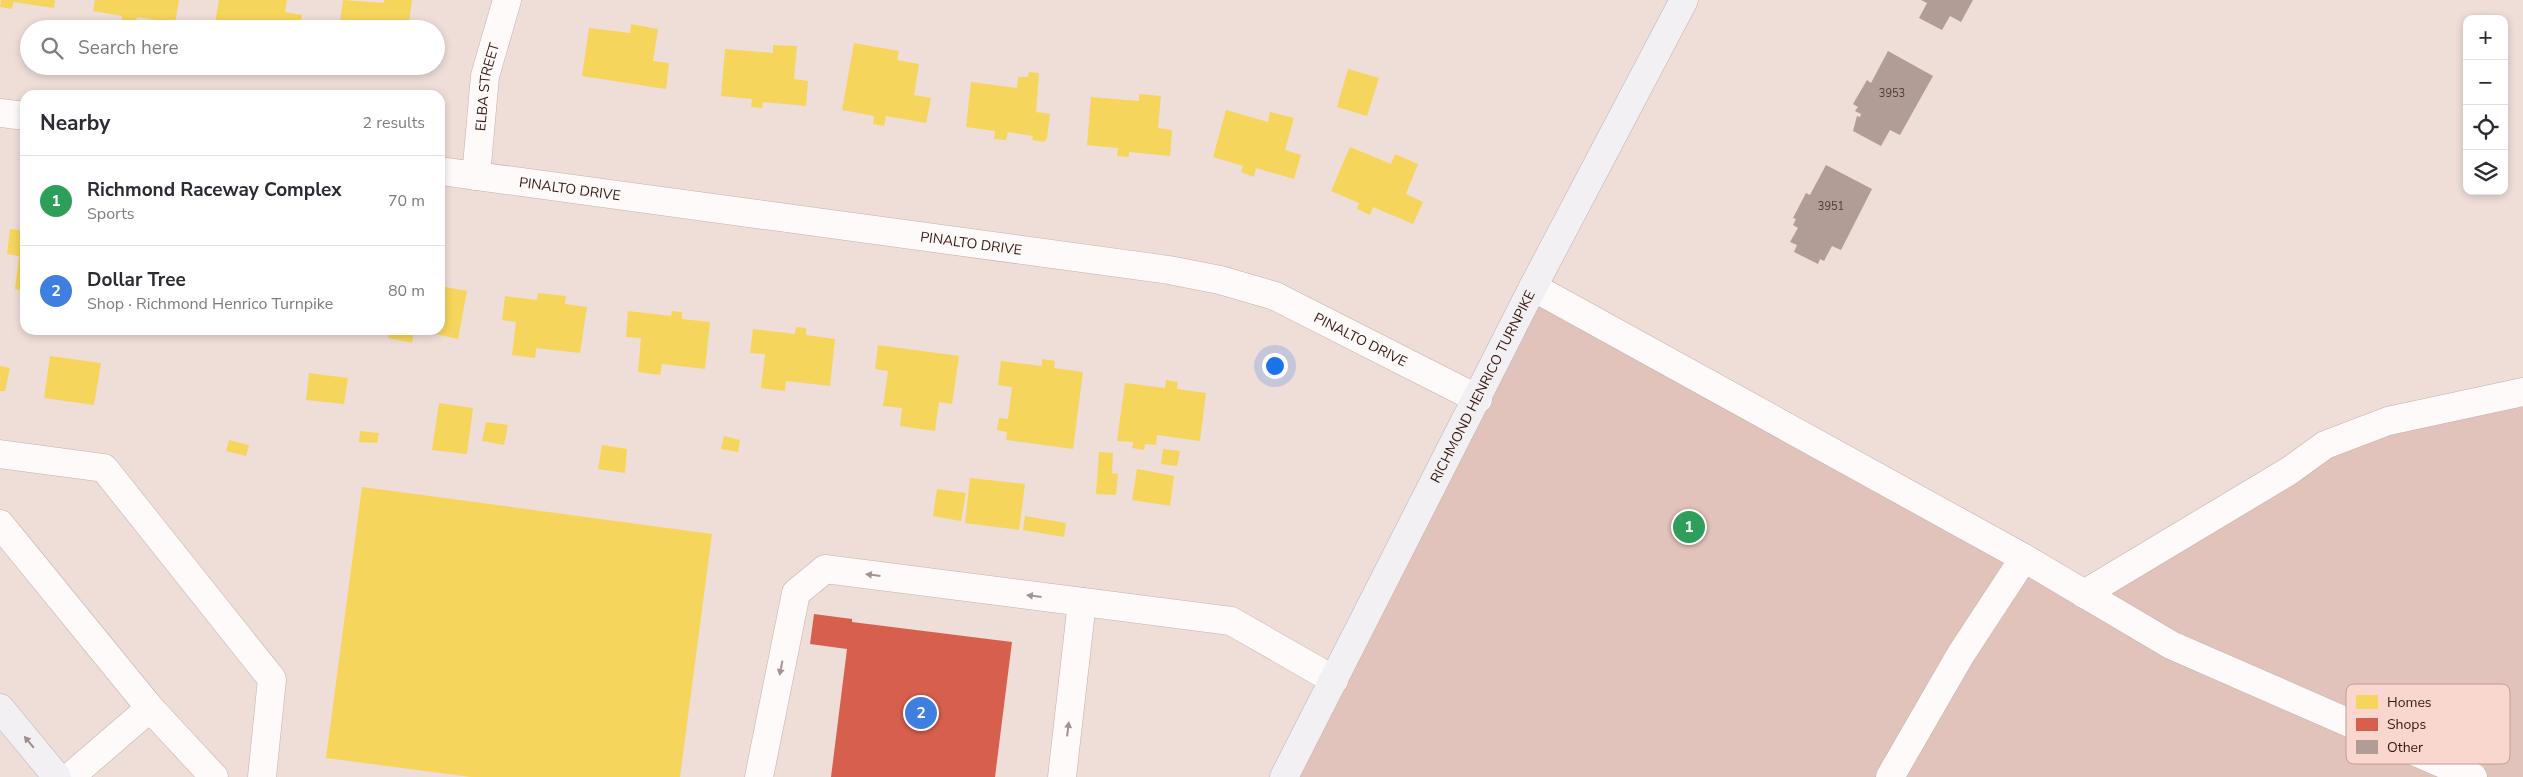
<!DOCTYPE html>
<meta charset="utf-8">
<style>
:root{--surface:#fff;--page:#f2f2f3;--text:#2b2b33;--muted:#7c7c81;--line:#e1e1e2;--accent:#7c3aed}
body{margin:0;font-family:"Nunito Sans",sans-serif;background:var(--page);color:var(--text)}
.controls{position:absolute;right:15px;top:15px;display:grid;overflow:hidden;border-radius:10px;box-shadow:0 2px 8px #0003}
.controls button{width:45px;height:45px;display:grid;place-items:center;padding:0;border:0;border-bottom:1px solid var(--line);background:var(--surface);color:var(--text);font:25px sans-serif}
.you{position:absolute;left:1274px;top:365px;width:18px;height:18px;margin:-12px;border:4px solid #fff;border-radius:50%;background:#1a73e8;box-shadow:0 0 0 8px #1a73e833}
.badge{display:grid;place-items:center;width:32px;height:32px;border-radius:50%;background:var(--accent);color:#fff;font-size:16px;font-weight:700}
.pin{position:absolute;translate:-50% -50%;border:2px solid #fff;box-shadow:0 1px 5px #0006}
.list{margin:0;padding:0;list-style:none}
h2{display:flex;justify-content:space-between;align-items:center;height:65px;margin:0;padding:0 20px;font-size:21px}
h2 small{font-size:16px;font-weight:400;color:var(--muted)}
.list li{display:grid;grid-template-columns:32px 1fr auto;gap:15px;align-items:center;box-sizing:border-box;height:90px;padding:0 20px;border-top:1px solid var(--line)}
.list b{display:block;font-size:19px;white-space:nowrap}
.list p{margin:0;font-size:16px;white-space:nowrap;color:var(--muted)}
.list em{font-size:16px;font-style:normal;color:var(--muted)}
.icon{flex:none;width:28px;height:28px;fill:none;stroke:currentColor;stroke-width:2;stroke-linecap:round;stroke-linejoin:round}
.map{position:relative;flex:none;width:2523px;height:777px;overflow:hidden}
.search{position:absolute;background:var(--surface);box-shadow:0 2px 8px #0003;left:20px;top:20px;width:425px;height:55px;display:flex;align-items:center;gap:12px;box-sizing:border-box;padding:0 18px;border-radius:28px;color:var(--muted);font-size:19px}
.panel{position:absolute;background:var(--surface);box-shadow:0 2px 8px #0003;left:20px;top:90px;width:425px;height:245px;border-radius:15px}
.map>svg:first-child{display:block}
.green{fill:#e2c3bb}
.homes{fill:#f6d55c}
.shops{fill:#d6604d}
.building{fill:#b19c96}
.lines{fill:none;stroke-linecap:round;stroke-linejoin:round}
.minor-casing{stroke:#c6afa9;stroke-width:29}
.major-casing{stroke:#bbb2b6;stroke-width:29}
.minor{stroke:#fdfaf9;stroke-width:28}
.major{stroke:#f2f0f2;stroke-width:28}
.oneway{fill:#a49491}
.oneway2{fill:#9e8f8d}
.labels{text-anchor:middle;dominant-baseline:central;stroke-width:5;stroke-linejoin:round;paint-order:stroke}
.number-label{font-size:11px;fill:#563932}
.street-label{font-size:14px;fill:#371811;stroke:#f9d7ce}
.key{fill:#f9d7ce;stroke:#bf9e95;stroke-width:1}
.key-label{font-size:14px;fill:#371811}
</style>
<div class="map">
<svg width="2523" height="777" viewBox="0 0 2523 777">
<rect width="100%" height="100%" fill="#efddd8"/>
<path class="green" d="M1533,287L2084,594L2325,445L2523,392V777H1284Z"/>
<g class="homes">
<path d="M1,0H55L54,8L13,2L12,9L0,7Z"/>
<path d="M95,0H179L175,23L137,17L135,26L121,24L122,16L93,11Z"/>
<path d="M219,0H287L285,12L302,15L300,29L214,28Z"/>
<path d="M343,0L384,3V0H412L408,29H339Z"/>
<path d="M631,24L658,29L653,61L669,63L666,89L582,76L589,28L630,33Z"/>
<path d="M854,43L899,51L897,60L919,64L914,95L931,98L926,123L886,116L884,126L873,124L874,116L842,110Z"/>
<path d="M773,45L797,46L794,79L808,81L806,106L763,102L762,108L751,107L752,99L721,96L725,49L773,53Z"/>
<path d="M1348,69L1379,78L1367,116L1337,107Z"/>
<path d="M1029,72L1039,73L1036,112L1050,114L1047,138L1044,142L1032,140L1033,136L1008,132L1006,140L994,139L995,131L966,127L971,82L1017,88L1018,77H1028Z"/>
<path d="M1139,94L1161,96L1158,128L1172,130L1170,156L1129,152V157L1117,156L1118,148L1087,145L1091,97L1139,101Z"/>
<path d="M1226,110L1268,122L1270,112L1294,118L1285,150L1301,155L1294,179L1256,168L1254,177L1241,172L1243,166L1213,157Z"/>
<path d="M1350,147L1391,164L1395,154L1418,164L1406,194L1423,202L1413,224L1373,207L1370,215L1357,209L1359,203L1331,191Z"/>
<path d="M10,229L25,231V297H20V290L15,289L19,256L7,254Z"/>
<path d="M440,286L467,291L458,339L422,331L440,330Z"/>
<path d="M538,293L566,296L565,304L587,307L580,353L536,348L535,358L512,355L516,322L502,320L505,296L537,300Z"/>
<path d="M628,311L671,316L672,311L682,312V319L710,322L705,369L662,364L660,375L638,372L641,338L626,337Z"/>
<path d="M796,327L806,328V335L835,339L830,386L786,381L785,391L761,388L765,354L750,353L753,329L795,334Z"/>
<path d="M390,330H414L412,343L388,338Z"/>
<path d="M878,345L959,356L952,404L939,402L935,431L900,426L902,408L883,406L888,371L875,369Z"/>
<path d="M50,356L101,363L94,405L44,398Z"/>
<path d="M1042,359L1055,361L1054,368L1083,372L1073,449L1006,440L1007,432L997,430L999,418L1008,419L1012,387L998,385L1001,361L1042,366Z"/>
<path d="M0,366L10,368L5,391H0Z"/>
<path d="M309,373L348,378L344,404L306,400Z"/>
<path d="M1166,380L1178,382L1177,389L1206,393L1200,441L1157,435L1156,445L1145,444L1144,450L1132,448L1133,442L1117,441L1125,383L1165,388Z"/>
<path d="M439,403L473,408L467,454L432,450Z"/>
<path d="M486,422L508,425L504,445L482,441Z"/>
<path d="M360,431L379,433L377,443L359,442Z"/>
<path d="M724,436L740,440L738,452L721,449Z"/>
<path d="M229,440L249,445L246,456L226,451Z"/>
<path d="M602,445L627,449L625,473L598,469Z"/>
<path d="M1163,449L1180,451L1177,466L1161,464Z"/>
<path d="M1099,452L1113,453L1112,473L1118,474L1116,495L1096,494Z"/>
<path d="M1137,469L1174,476L1170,506L1132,500Z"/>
<path d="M970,478L1025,484L1019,530L965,523Z"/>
<path d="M362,487L712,534L680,777H471L326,758Z"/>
<path d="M937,489L966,493L961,521L933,516Z"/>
<path d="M1025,516L1066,523L1064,537L1023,530Z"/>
</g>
<path class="shops" d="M814,614L852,619V622L1012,642L995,777H831L847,649L810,644Z"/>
<g class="building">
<path d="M1921,0H1973L1961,22L1950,16L1942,30L1919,18L1927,3Z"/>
<path d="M1888,51L1933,76L1900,135L1890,130L1881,146L1853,131L1857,116L1860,117L1861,114L1855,111L1858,107L1853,104L1867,80L1871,83Z"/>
<path d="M1826,165L1872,189L1841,250L1832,246L1824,261L1820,259L1818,264L1794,252L1797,245L1790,242L1798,228L1793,225L1796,219L1793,218L1806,193L1810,195Z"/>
</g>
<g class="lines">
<defs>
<g id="minor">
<path d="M0,113L25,116"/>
<path id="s1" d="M440,171L1169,270L1220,280L1275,296L1478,399"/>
<path id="s2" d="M476,176L485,76L507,0"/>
<path d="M1533,287L2024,558L2171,645L2473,777"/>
<path d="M0,454L104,468L272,679L262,777"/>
<path d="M0,524L150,708"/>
<path d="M2084,594L2289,471L2325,445L2388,421L2523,392"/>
<path d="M70,777L150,708L214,777"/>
<path d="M759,777L796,593L825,569L1231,621L1334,680"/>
<path d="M1062,777L1082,602"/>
<path d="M1890,777L1961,654L2024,558"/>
</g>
<g id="major">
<path d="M0,708L57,777"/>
<path id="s3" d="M1284,777L1533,287L1684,0"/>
</g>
</defs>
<use href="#minor" class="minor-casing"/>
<use href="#major" class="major-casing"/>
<use href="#minor" class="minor"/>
<use href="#major" class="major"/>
</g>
<defs><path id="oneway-solid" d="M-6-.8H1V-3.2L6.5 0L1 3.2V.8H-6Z" transform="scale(1.25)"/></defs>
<g class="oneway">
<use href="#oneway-solid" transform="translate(873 575) rotate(-173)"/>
<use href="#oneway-solid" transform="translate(1034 596) rotate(-173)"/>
<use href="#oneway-solid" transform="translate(781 668) rotate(101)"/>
<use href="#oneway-solid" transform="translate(1068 729) rotate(-83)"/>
</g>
<use class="oneway2" href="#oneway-solid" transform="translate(29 742) rotate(-130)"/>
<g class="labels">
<g class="number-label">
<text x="1892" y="93">3953</text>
<text x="1831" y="206">3951</text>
</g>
<g class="street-label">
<text stroke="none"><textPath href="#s2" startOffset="90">ELBA STREET</textPath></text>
<text stroke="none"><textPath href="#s1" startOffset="131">PINALTO DRIVE</textPath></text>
<text stroke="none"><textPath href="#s1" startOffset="536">PINALTO DRIVE</textPath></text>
<text stroke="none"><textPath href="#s1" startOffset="941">PINALTO DRIVE</textPath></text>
<text stroke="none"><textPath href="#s3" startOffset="438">RICHMOND HENRICO TURNPIKE</textPath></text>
</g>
</g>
<rect x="2346" y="684" width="164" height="80" rx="8" class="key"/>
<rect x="2356" y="695" width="22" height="14" fill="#f6d55c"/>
<rect x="2356" y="718" width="22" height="13" fill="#d6604d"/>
<rect x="2356" y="740" width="22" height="14" fill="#b19c96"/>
<g class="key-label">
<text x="2387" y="707">Homes</text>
<text x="2387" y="729">Shops</text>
<text x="2387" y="752">Other</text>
</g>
</svg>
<div class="controls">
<button>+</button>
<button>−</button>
<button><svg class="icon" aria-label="locate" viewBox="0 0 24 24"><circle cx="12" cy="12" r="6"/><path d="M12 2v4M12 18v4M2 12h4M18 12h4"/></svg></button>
<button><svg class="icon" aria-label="layers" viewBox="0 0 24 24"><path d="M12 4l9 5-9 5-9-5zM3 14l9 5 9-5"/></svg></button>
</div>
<div class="you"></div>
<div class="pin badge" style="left:1689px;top:527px;background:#2e9e5b">1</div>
<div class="pin badge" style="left:921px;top:713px;background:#3f7fe0">2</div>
<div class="search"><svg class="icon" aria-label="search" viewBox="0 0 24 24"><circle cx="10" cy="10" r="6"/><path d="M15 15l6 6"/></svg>Search here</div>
<section class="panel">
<h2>Nearby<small>2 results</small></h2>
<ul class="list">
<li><span class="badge" style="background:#2e9e5b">1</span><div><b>Richmond Raceway Complex</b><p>Sports</p></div><em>70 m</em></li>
<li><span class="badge" style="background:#3f7fe0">2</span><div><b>Dollar Tree</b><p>Shop · Richmond Henrico Turnpike</p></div><em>80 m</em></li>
</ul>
</section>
</div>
